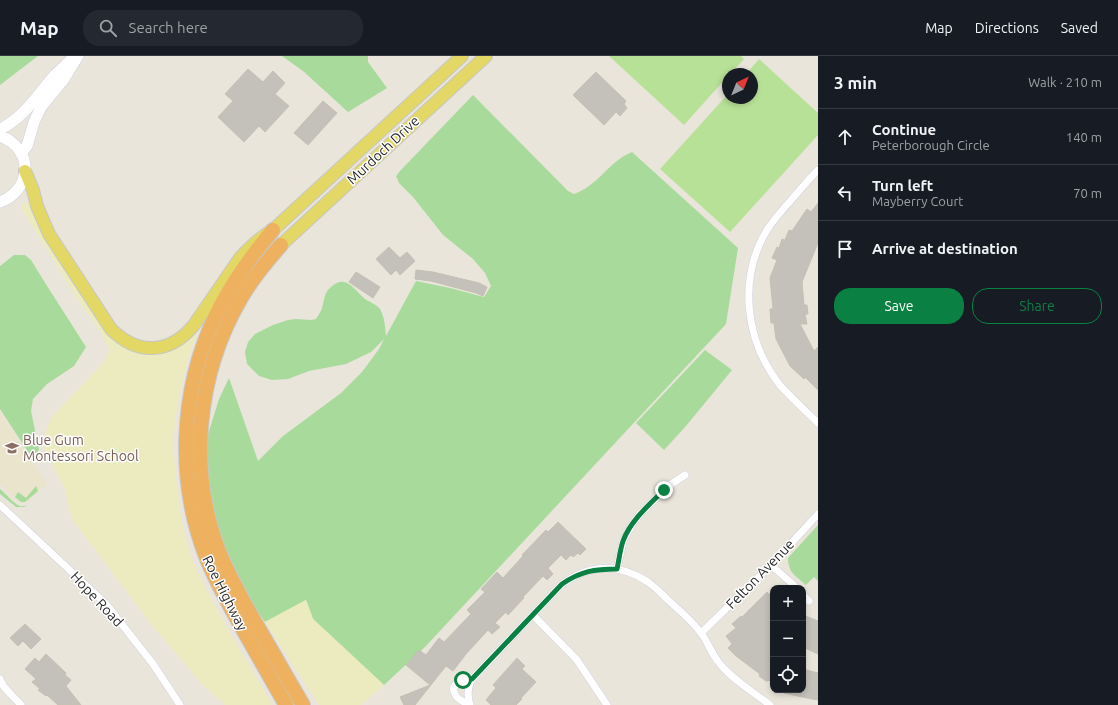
<!DOCTYPE html>
<meta charset="utf-8">
<style>
:root{--surface:#171b24;--page:#242831;--text:#f1f3f6;--muted:#9ea1a6;--line:#363941;--accent:#0b8043}
body{margin:0;font-family:Ubuntu,sans-serif;background:var(--page);color:var(--text)}
.controls{position:absolute;right:12px;bottom:12px;display:grid;overflow:hidden;border-radius:8px;box-shadow:0 2px 6px #0003}
.controls button{width:36px;height:36px;display:grid;place-items:center;padding:0;border:0;border-bottom:1px solid var(--line);background:var(--surface);color:var(--text);font:20px sans-serif}
.compass{position:absolute;left:722px;top:12px;width:36px;height:36px;border-radius:50%;background:var(--surface);box-shadow:0 2px 6px #0003;rotate:43deg}
.stop{position:absolute;width:12px;height:12px;margin:-9px;border:3px solid #0b8043;border-radius:50%;background:#fff}
.stop.end{background:#0b8043;border-color:#fff;box-shadow:0 1px 4px #0008}
.list{margin:0;padding:0;list-style:none}
h2{display:flex;justify-content:space-between;align-items:center;height:52px;margin:0;padding:0 16px;font-size:17px}
h2 small{font-size:13px;font-weight:400;color:var(--muted)}
.list li{display:grid;grid-template-columns:26px 1fr auto;gap:12px;align-items:center;box-sizing:border-box;height:56px;padding:0 16px;border-top:1px solid var(--line)}
.list b{display:block;font-size:15px;white-space:nowrap}
.list p{margin:0;font-size:13px;white-space:nowrap;color:var(--muted)}
.list em{font-size:13px;font-style:normal;color:var(--muted)}
.actions{display:flex;gap:8px;padding:12px 16px}
.actions a{flex:1;padding:9px 0;border:1px solid var(--accent);border-radius:16px;text-align:center;font-size:14px;color:var(--accent)}
.actions .main{background:var(--accent);color:#fff}
.icon{flex:none;width:22px;height:22px;fill:none;stroke:currentColor;stroke-width:2;stroke-linecap:round;stroke-linejoin:round}
.map{position:relative;flex:none;width:818px;height:649px;overflow:hidden}
header{display:flex;align-items:center;gap:24px;box-sizing:border-box;height:56px;padding:0 20px;background:var(--surface);border-bottom:1px solid var(--line)}
header strong{font-size:19px}
nav{display:flex;gap:22px;margin-inline-start:auto;font-size:14px}
.search{width:280px;height:36px;background:var(--page);display:flex;align-items:center;gap:10px;box-sizing:border-box;padding:0 14px;border-radius:16px;color:var(--muted);font-size:15px}
main{display:flex}
aside{flex:1;background:var(--surface)}
.map>svg:first-child{display:block}
.education{fill:#e9e4cb}
.green{fill:#a8db9b}
.sand{fill:#ecebbf}
.pitch{fill:#b8e198}
.building{fill:#c4c1ba;stroke:#c4c0b4}
.lines{fill:none;stroke-linecap:round;stroke-linejoin:round}
.street-casing{stroke:#d0d0df;stroke-width:8}
.secondary-casing{stroke:#d0d0df;stroke-width:12}
.primary-casing{stroke:#c7c7c7;stroke-width:14}
.highway-casing{stroke:#c7c7c7;stroke-width:16}
.street{stroke:#fff;stroke-width:7}
.secondary{stroke:#fff;stroke-width:11}
.primary{stroke:#e3d765;stroke-width:12}
.highway{stroke:#eeb15f;stroke-width:14}
.route{stroke:#0b8043;stroke-width:5}
.labels{text-anchor:middle;dominant-baseline:central;stroke-width:3;stroke-linejoin:round;paint-order:stroke}
.street-label{font-size:14px;fill:#272727;stroke:#fff}
.education-label{font-size:14px;fill:#785e54;stroke:#fff;text-anchor:start}
</style>
<header>
<strong>Map</strong>
<div class="search"><svg class="icon" aria-label="search" viewBox="0 0 24 24"><circle cx="10" cy="10" r="6"/><path d="M15 15l6 6"/></svg>Search here</div>
<nav><a>Map</a><a>Directions</a><a>Saved</a></nav>
</header>
<main>
<div class="map">
<svg width="818" height="649" viewBox="0 0 818 649">
<rect width="100%" height="100%" fill="#e9e5da"/>
<path class="education" d="M0,356L47,428L27,446L23,447L19,446L0,428Z"/>
<g class="green">
<path d="M0,0H38L0,29Z"/>
<path d="M282,0H368V6L387,32L348,56L303,15Z"/>
<path d="M473,39L568,135L574,138C599,129 608,106 632,96L738,192L726,268L425,591L384,629L313,563L306,544L265,566L253,549L237,521L220,480L209,434L205,388L219,343L229,322L258,405L283,380L341,337L362,316L379,293L384,283L371,296L346,308L309,315L288,323L272,324L259,320L247,308L245,296L248,286L255,278L273,269L288,264L296,263L311,264L316,263C318,259 321,256 322,252C324,245 324,237 330,232C346,217 353,233 365,243C370,246 377,249 380,253C385,262 385,271 386,280L416,225L450,232L484,241L491,230L485,217L473,203L443,179L413,141L399,127L396,120L400,115Z"/>
<path d="M14,199H25L31,204L42,222L86,291L74,310L47,328L33,343L31,355L39,394L32,402L0,353V210Z"/>
<path d="M705,294L732,314L686,370L664,394L636,367Z"/>
<path d="M36,430L38,435L25,446H21L15,441L18,436L26,442Z"/>
<path d="M0,433C5,437 14,448 20,450C24,451 27,449 30,447L24,451H16L0,438Z"/>
<path d="M818,469V525L814,521L806,529C796,520 788,517 788,502Z"/>
</g>
<g class="sand">
<path d="M30,146L47,184L100,268L106,275L143,294L193,275L197,276C185,309 177,342 174,377C173,397 175,417 178,437C180,461 185,486 194,508C216,557 246,602 272,649H225L201,627L152,569L72,463L67,443L65,433L44,393L45,377L51,362L102,308L108,299L109,292L98,272L76,241L21,152V150L26,147Z"/>
<path d="M306,544L313,563L384,629L361,649H319L265,566Z"/>
</g>
<g class="pitch">
<path d="M609,0H741L744,3L730,18H728V20L684,69Z"/>
<path d="M759,3L818,57V79L730,176L660,113L728,38V42H752V18H746Z"/>
</g>
<g class="building">
<path d="M248,13L263,26L273,15L285,27L275,38L289,50L265,76L259,70L244,86L218,61L233,45L225,38Z"/>
<path d="M596,16L626,45L624,48L627,52L620,60L616,56L604,69L573,39Z"/>
<path d="M323,45L337,57L308,89L294,77Z"/>
<path d="M818,147V187L802,226L804,249H807L808,258H805L807,268H800L814,295L818,291V334L805,321L804,323L790,310L776,283L774,267H771L770,253H773L770,222L777,204L772,202L777,191L779,192L782,183L785,184L789,174L792,175L807,153L811,156Z"/>
<path d="M389,191L400,202L407,196L415,205L400,219L396,214L391,219L376,203Z"/>
<path d="M416,214L433,216L479,227L487,231L483,240L476,237L431,225L415,223Z"/>
<path d="M356,216L380,231L373,242L349,226Z"/>
<path d="M558,466L586,493L580,499L578,497L573,501L571,499L566,504L561,499L548,512L553,518L547,524L543,520L523,541L524,542L508,559L506,556L495,567L500,571L492,578L488,574L466,598L453,615L446,610L415,649H404L400,641L430,629L406,609L419,594L426,599L439,582L444,586L471,558L467,554L485,536L481,533L497,516L503,522L523,500L522,499L546,474L548,476Z"/>
<path d="M767,536L773,542V624L766,625L759,620L760,618L736,600L728,592L732,588L726,580L736,572L732,568L741,560L742,561Z"/>
<path d="M803,559L818,565V598L803,591Z"/>
<path d="M25,568L41,583L31,593L23,585L18,590L10,582Z"/>
<path d="M46,598L66,617L65,619L71,624L66,630L81,649H58L47,639L46,640L38,634L40,633L32,626L36,623L25,613L35,602L39,606Z"/>
<path d="M517,602L525,610L522,613L536,626L521,642L522,643L516,649H491L486,644L496,632L493,629Z"/>
<path d="M803,613L818,617V644L807,642L784,637V634H803Z"/>
</g>
<g class="lines">
<defs>
<g id="street">
<path d="M818,114C809,123 800,134 792,143C783,153 774,163 767,174C738,222 745,284 779,328C791,342 805,354 818,367"/>
<path d="M0,449L106,548L153,608L180,649"/>
<path d="M771,509L797,532"/>
<path d="M617,513L623,485L633,467L640,458L667,431L685,419"/>
<path d="M803,539L809,545"/>
<path d="M533,559L577,604L607,649"/>
<path d="M701,577L771,509L818,458"/>
<path d="M0,623L4,631L21,649"/>
<path d="M469,649C465,646 458,644 456,640C447,627 464,624 472,623"/>
<path d="M470,649C467,640 467,632 472,623L562,528C590,508 619,507 648,526C655,531 662,538 668,544C679,554 692,565 701,577C708,586 712,599 720,608C733,624 753,636 770,649"/>
</g>
<g id="secondary">
<path d="M0,73C24,62 38,38 55,19C60,14 66,9 71,4"/>
<path d="M0,80C34,92 33,134 0,146"/>
<path d="M21,97L27,90L34,66L41,51L64,23L78,0"/>
</g>
<g id="primary">
<path d="M25,115L33,134L37,150L49,178L111,273C138,300 170,298 194,269L240,202C250,191 260,181 273,174L462,0"/>
<path d="M281,189L486,0"/>
</g>
<g id="highway">
<path d="M273,174C251,200 231,228 216,259C180,334 176,425 207,503C216,526 229,548 241,570C256,596 271,623 286,649"/>
<path d="M281,189C266,206 252,223 241,242C196,319 187,415 220,498C230,522 243,545 256,568C272,595 287,622 303,649"/>
</g>
</defs>
<use href="#street" class="street-casing"/>
<use href="#secondary" class="secondary-casing"/>
<use href="#primary" class="primary-casing"/>
<use href="#highway" class="highway-casing"/>
<use href="#street" class="street"/>
<use href="#secondary" class="secondary"/>
<use href="#primary" class="primary"/>
<use href="#highway" class="highway"/>
</g>
<g class="lines">
<path class="route" d="M463,624L472,623L562,528C581,515 595,513 617,513C619,504 620,494 623,485C631,464 649,449 664,434"/>
</g>
<defs>
<symbol id="school-bare" viewBox="-9 -9 18 18"><path d="M0-5L7-2L0 1L-7-2ZM-4 1L0 2.5L4 1V4Q0 6-4 4Z" fill="#8d6e63" stroke="#fff" stroke-width="2.5" paint-order="stroke"/></symbol>
</defs>
<g fill-rule="evenodd">
<use href="#school-bare" x="2" y="382" width="20" height="20"/>
</g>
<g class="labels">
<g class="street-label">
<text transform="translate(383 94) rotate(-43)">Murdoch Drive</text>
<text transform="translate(760 518) rotate(-46)">Felton Avenue</text>
<text transform="translate(225 537) rotate(63)">Roe Highway</text>
<text transform="translate(97 543) rotate(47)">Hope Road</text>
</g>
<g class="education-label">
<text x="23" y="384">Blue Gum<tspan x="23" dy="16">Montessori School</tspan></text>
</g>
</g>
</svg>
<div class="controls">
<button>+</button>
<button>−</button>
<button><svg class="icon" aria-label="locate" viewBox="0 0 24 24"><circle cx="12" cy="12" r="6"/><path d="M12 2v4M12 18v4M2 12h4M18 12h4"/></svg></button>
</div>
<svg class="compass" viewBox="-18 -18 36 36"><path d="M0-13l5 13h-10z" fill="#e53935"/><path d="M0 13l5-13h-10z" fill="#9ea1a6"/></svg>
<div class="stop" style="left:463px;top:624px"></div>
<div class="stop end" style="left:664px;top:434px"></div>
</div>
<aside>
<h2>3 min<small>Walk · 210 m</small></h2>
<ul class="list">
<li><svg class="icon" aria-label="ahead" viewBox="0 0 24 24"><path d="M12 20V5M6 11l6-6 6 6"/></svg><div><b>Continue</b><p>Peterborough Circle</p></div><em>140 m</em></li>
<li><svg class="icon" aria-label="left" viewBox="0 0 24 24"><path d="M17 20v-9H6M10 6l-5 5 5 5"/></svg><div><b>Turn left</b><p>Mayberry Court</p></div><em>70 m</em></li>
<li><svg class="icon" aria-label="arrive" viewBox="0 0 24 24"><path d="M6 21V4h12l-3 4 3 4H6"/></svg><div><b>Arrive at destination</b></div></li>
</ul>
<div class="actions"><a class="main">Save</a><a>Share</a></div>
</aside>
</main>
